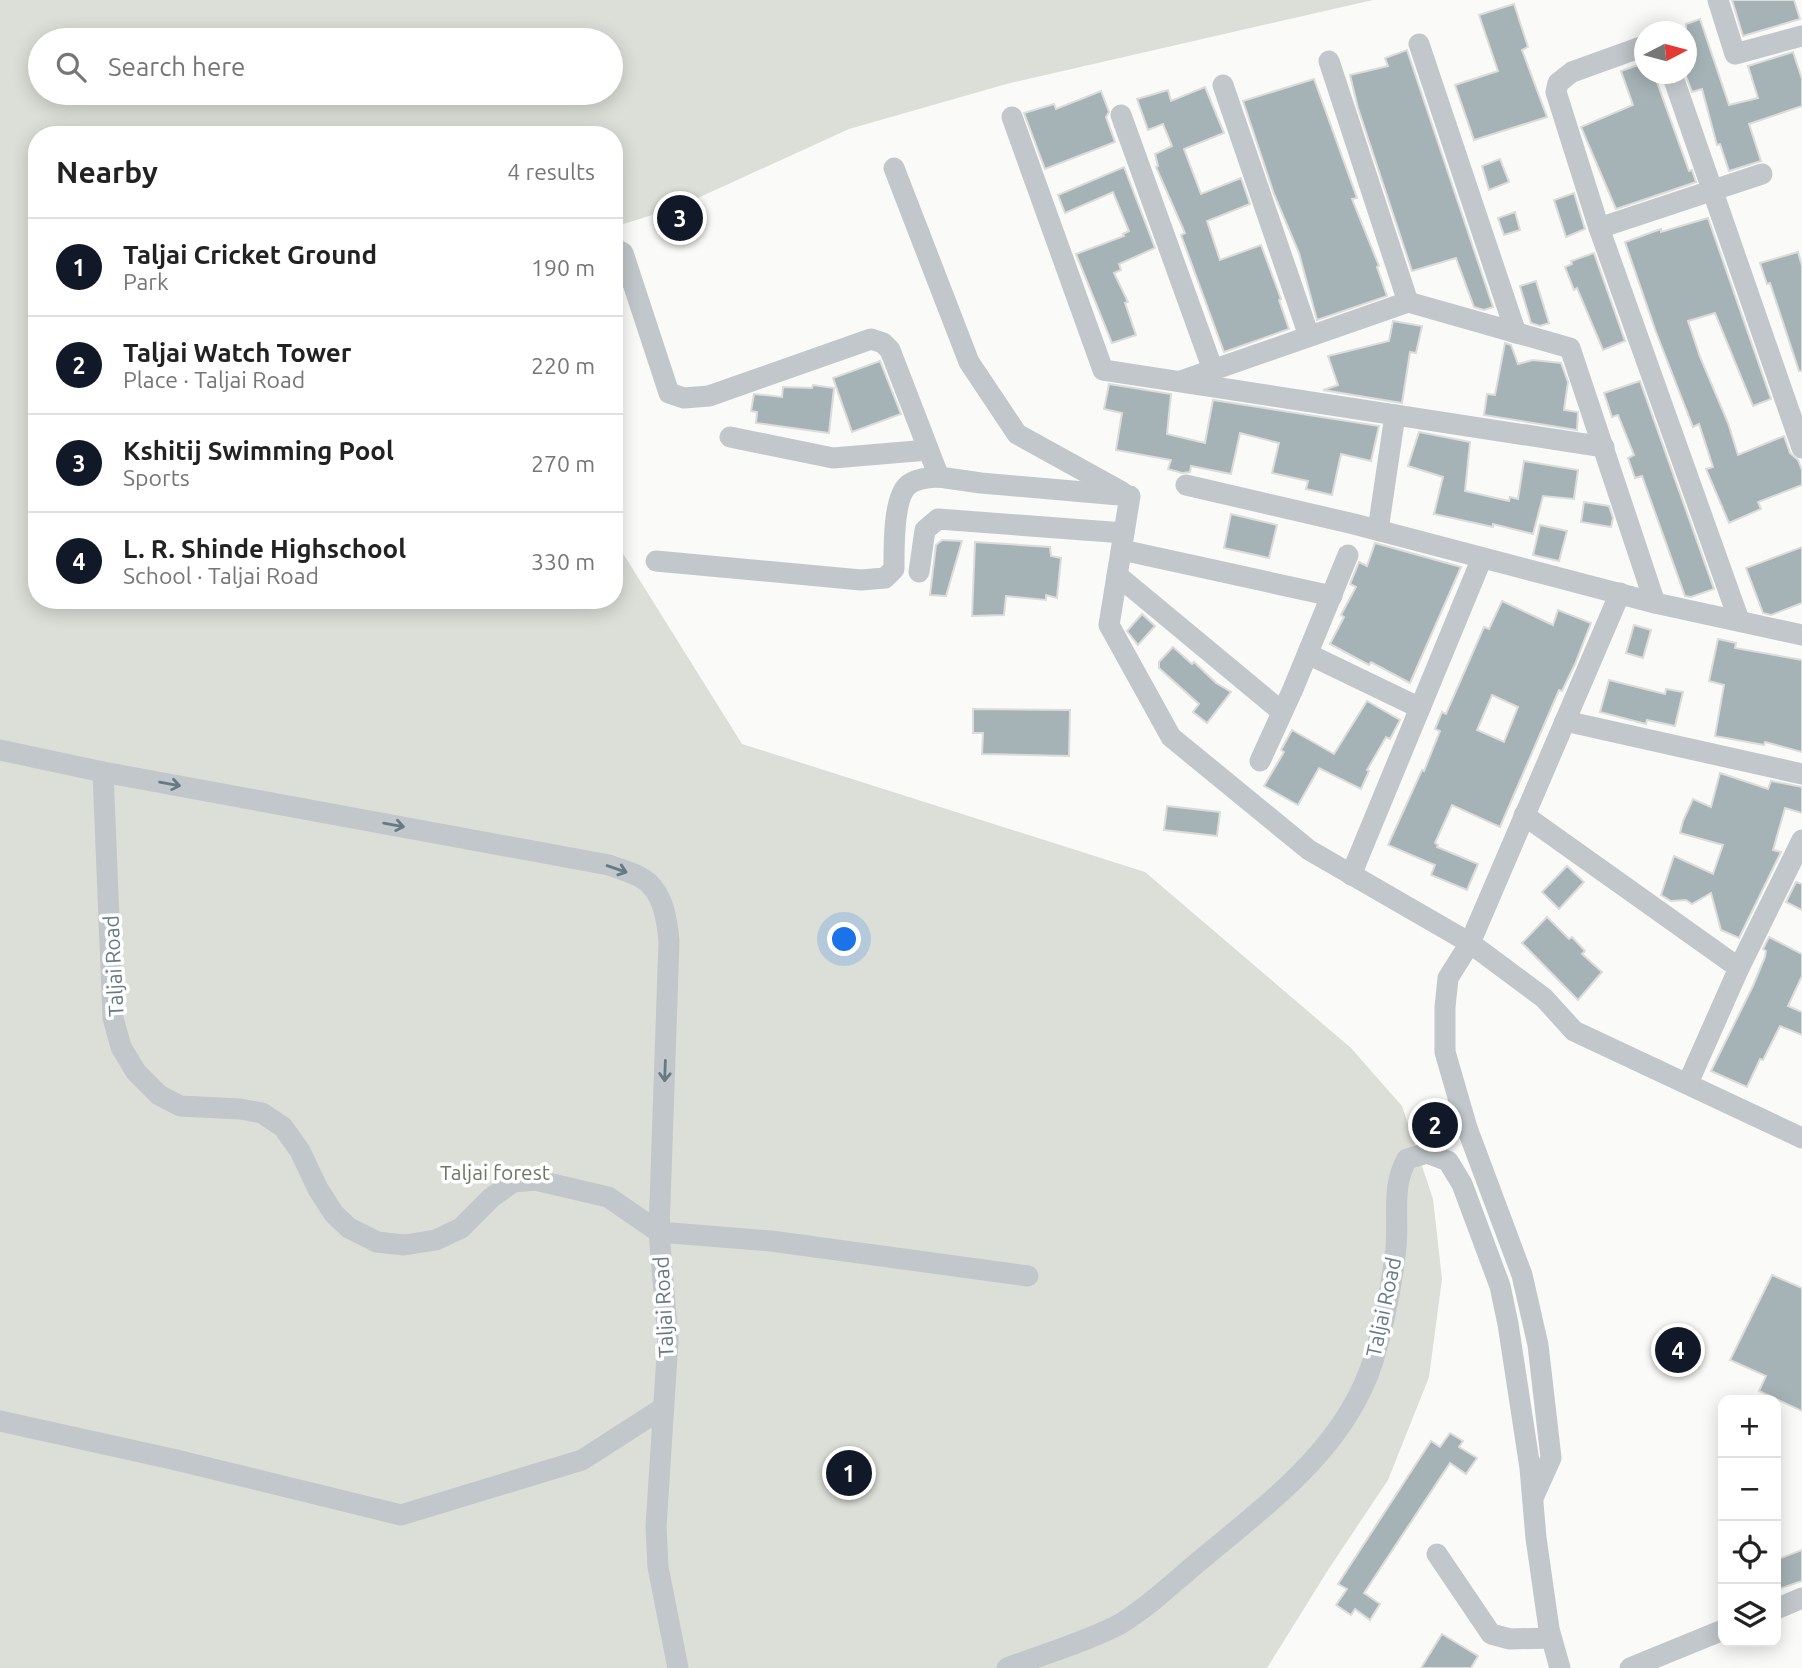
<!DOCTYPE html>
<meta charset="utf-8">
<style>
:root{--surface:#fff;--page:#f2f2f2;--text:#222;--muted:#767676;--line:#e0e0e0;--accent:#111827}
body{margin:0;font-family:Ubuntu,sans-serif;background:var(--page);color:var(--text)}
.controls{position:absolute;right:21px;bottom:21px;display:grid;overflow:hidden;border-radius:14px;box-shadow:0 4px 18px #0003}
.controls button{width:63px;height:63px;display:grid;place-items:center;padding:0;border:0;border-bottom:2px solid var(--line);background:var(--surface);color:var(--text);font:35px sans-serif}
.compass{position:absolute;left:1634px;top:21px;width:63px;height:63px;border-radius:50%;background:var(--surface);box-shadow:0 4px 18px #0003;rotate:84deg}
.you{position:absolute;left:845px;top:940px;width:24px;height:24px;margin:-18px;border:5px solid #fff;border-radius:50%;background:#1a73e8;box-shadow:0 0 0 10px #1a73e833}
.badge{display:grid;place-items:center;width:46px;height:46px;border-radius:50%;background:var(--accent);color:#fff;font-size:23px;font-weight:700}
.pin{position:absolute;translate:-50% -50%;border:4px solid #fff;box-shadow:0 2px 7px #0006}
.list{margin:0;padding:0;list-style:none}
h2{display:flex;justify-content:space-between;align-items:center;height:91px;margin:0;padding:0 28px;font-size:30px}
h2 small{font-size:23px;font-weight:400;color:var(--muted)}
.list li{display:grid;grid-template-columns:46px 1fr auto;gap:21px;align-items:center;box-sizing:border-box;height:98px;padding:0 28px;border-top:2px solid var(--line)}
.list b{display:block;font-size:26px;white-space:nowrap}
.list p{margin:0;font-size:23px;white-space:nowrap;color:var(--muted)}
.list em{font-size:23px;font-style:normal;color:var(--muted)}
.icon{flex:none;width:38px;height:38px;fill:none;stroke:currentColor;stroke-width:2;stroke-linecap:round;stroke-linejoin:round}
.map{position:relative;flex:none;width:1802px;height:1668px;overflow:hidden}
.search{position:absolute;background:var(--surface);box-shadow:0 4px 18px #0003;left:28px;top:28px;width:595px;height:77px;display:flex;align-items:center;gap:18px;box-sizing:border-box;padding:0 24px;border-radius:38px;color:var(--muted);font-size:26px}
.panel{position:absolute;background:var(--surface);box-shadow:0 4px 18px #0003;left:28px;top:126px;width:595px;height:483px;border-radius:28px}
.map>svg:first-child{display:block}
.green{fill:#dbdfd7;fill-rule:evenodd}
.water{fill:#b8c7c9}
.building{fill:#a5b2b6;stroke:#dcdcda;stroke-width:2;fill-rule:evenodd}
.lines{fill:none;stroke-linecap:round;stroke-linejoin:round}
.minor{stroke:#c1c7ca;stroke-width:21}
.oneway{stroke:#657a83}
.labels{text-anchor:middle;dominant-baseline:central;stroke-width:7;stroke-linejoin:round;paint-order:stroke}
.street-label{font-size:21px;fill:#657a83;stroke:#fff}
.park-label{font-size:21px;fill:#6c7a64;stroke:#fff}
</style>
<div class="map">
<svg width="1802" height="1668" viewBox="0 0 1802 1668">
<rect width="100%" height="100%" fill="#fafaf8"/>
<path class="green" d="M0,0H1373L1010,83L849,129L678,207L614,227V135H37V600H614V539L742,744L1145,872L1351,1048L1402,1106L1433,1199L1442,1279L1429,1377L1388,1480L1328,1570L1267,1668H0ZM40,40H611V93H40Z"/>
<path class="water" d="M697,201L702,223L663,234L658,213Z"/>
<g class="building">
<path d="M1732,0H1794L1800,19L1743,36Z"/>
<path d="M1514,4L1528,47L1522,50L1547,117L1474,140L1455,85L1498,71L1479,15Z"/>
<path d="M1700,19L1729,105L1758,98L1748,66L1793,52L1802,79V106L1749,124L1761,161L1729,171L1720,144L1717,145L1702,89L1692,92L1686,76V24Z"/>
<path d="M1407,50L1493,307L1484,310L1474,307L1456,258L1412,271L1358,108L1350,75L1388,66L1385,58Z"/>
<path d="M1644,63V74H1654L1689,171L1692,170L1696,182L1616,209L1581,127L1633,105L1621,71Z"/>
<path d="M1314,79L1357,198L1352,199L1379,266L1377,267L1387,296L1317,320L1299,253L1274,194L1243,101Z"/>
<path d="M1205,87L1224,133L1184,149L1201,194L1241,178L1250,204L1207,221L1220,260L1261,245L1281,299L1279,300L1289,329L1224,352L1181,235L1185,233L1156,167L1158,166L1155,154L1172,146L1163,124L1148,130L1137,99L1168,90L1171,101Z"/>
<path d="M1101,91L1109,112L1106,117L1115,142L1045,169L1024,113L1054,104L1056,109Z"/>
<path d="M1500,159L1509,182L1489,190L1482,166Z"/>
<path d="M1124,167L1155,248L1119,264L1121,270L1114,273L1128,302L1125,303L1136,335L1112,343L1076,254L1124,236L1123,234L1129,231L1113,192L1065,213L1058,195Z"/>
<path d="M1574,193L1585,229L1566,237L1554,200Z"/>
<path d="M1515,212L1520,230L1504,235L1498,218Z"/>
<path d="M1708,218L1771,399L1753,406L1715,313L1688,321L1700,357L1728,423L1738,455L1784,436L1790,453L1798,460L1802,470V485L1758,502L1761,509L1729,523L1706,469L1713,467L1699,424L1693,427L1656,332L1625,242L1661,229V232Z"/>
<path d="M1798,252L1802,266V371H1799L1770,283L1767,284L1760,263Z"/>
<path d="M1594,253L1625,341L1603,350L1577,288L1574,290L1565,267L1572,264L1571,261Z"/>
<path d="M1536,281L1549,323L1540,326L1531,323L1520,286Z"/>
<path d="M1393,321L1422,326L1416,353L1410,352L1402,403L1323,390L1338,385L1328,356L1389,341Z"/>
<path d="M1505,343L1511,345L1518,364L1533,360L1561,363L1568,382L1564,410L1578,412L1577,430L1484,415L1487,394L1495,395Z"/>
<path d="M880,361L901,414L852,432L833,378Z"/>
<path d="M1640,381L1714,589L1691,597L1685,596L1642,476L1635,478L1628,458L1634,455L1618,415L1612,417L1604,393Z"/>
<path d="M1109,384L1171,394L1167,434L1205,443L1213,400L1379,426L1371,461L1341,454L1332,495L1306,489L1308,481L1272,473L1279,443L1240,433L1231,474L1191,466L1190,472L1182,473L1168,469L1171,460L1116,450L1122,413L1104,409Z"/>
<path d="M813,385L834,388L829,433L756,423L757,412L751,411L754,394L782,397L783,387L812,388Z"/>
<path d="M1419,432L1470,442L1465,491L1509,501L1510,497L1518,499L1524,461L1578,470L1574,499L1543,496L1533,534L1493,524V527L1434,514L1443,477L1408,466Z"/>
<path d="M1584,502L1609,506L1613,518L1611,527L1581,522Z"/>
<path d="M1231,514L1277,525L1269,558L1224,548Z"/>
<path d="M1540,525L1567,531L1559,561L1533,555Z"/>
<path d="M942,540L962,541L946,596L930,595L936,545Z"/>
<path d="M975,542L1050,547L1051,556L1061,558L1057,598L1046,595V600L1006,596L1004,615L972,616Z"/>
<path d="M1375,543L1461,567L1410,683L1371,662L1369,665L1330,644L1344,617L1341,615L1356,587L1350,584L1359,562L1367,566Z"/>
<path d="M1802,547V603L1771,615L1763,613L1746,568Z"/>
<path d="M1502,601L1553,625L1558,610L1591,623L1575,664L1562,691L1559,690L1500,827L1452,805L1435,843L1438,845L1437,847L1478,864L1467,890L1431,875L1435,865L1388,845L1422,770L1424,771L1440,731L1435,729L1442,712L1446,714L1484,627L1489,629ZM1492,695L1518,707L1504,742L1477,730Z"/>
<path d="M1142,614L1155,626L1138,645L1127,631Z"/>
<path d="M1634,625L1651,630L1643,658L1626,653Z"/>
<path d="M1718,639L1736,643L1735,648L1802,660V752L1765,742L1764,745L1715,736L1724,685L1709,681Z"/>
<path d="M1173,647L1192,664L1194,662L1216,683L1231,692L1207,723L1193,712L1199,704L1159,668V662Z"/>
<path d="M1609,680L1665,694L1666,689L1683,692L1675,726L1647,720L1646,724L1600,712Z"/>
<path d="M1367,701L1400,720L1390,739L1386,737L1367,770L1369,771L1361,789L1319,768L1298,805L1264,786L1284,752L1281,750L1292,730L1334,754Z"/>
<path d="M973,709L1070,710L1069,756L982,754L983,733H973Z"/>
<path d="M1720,773L1768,789L1771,781L1802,787V813L1785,808L1773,850L1781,852L1739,938L1721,930L1711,893L1692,904L1686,900L1671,901L1661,895L1674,856L1713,874L1723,845L1680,833L1683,821L1693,799L1711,807Z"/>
<path d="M1167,806L1220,812L1217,836L1164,830Z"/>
<path d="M1567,866L1584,882L1559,909L1542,892Z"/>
<path d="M1796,882L1802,884V910L1786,902Z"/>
<path d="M1547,917L1569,939L1572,937L1585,951L1582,954L1602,972L1578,1000L1522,943Z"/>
<path d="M1769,937L1802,954V976L1788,1006L1802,1012V1035L1780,1026L1763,1060L1760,1059L1747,1087L1711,1071L1753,986L1765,957L1766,951L1763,949Z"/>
<path d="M1772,1275L1802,1288V1411L1759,1391L1766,1376L1730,1360Z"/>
<path d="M1450,1433L1463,1441L1459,1447L1477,1458L1466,1474L1450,1463L1364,1593L1380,1604L1370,1620L1355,1609L1351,1615L1336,1605L1347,1589L1338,1584L1431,1441L1440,1447Z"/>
<path d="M1802,1550V1581L1776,1590V1560Z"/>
<path d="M1442,1634L1478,1656L1471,1668H1421Z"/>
</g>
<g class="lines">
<g class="minor">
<path d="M1718,0L1735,54L1802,36"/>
<path d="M1419,44L1516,333"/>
<path d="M1644,46L1572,72L1558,83L1556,92L1599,228L1739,620"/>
<path d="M1329,61L1408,302"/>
<path d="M1672,74L1802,448"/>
<path d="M1223,85L1309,336"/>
<path d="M1121,115L1213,370"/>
<path d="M1012,117L1103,370L1604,447"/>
<path d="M894,168L969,362L1017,434L1122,492"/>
<path d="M1599,228L1762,174"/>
<path d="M614,248L623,253L669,393L684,398L709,396L871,339L883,343L890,350L939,477L981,483L1130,496L1109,625L1171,737L1309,850L1470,943L1544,998L1574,1031L1802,1138"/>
<path d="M1181,381L1408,302L1570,348L1655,603"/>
<path d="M730,437L833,458L928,450"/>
<path d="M1186,485L1354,524L1655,603L1802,635"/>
<path d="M1378,530L1395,415"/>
<path d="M1122,550L1332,596"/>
<path d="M656,561L861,580L885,578L894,569C894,549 893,500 907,486C915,478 929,478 939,477"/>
<path d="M919,572L925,530L938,519L1124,533"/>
<path d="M1117,575L1282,712"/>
<path d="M1308,654L1420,708"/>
<path d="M1565,721L1802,774"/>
<path d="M0,750L103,772L113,1018L121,1047L136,1072L159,1095L180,1106L240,1109L262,1113L283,1127L300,1151L318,1189L334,1214L349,1228L377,1242L404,1245L436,1240L461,1228L491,1198L513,1182L535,1180L608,1197L659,1232L668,1340L656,1527L658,1567L678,1668"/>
<path d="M1260,761L1293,689L1348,555"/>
<path d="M103,772L609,865C619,869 631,872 640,877C663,889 667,919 669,941L659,1232L771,1241L1028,1276"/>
<path d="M1524,815L1739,968"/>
<path d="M1351,875L1482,558"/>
<path d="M1688,1083L1739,968L1802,840"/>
<path d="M0,1421L172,1459L401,1515L582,1460L663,1408"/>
<path d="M1533,1498L1551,1458L1538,1345L1522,1275L1467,1128L1445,1052V1007L1448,978L1470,943L1620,593"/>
<path d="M1437,1554L1491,1634L1510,1639L1551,1638"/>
<path d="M1776,1609L1802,1598"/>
<path d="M1007,1668C1041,1655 1089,1641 1120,1624C1150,1606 1176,1580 1203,1558C1270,1502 1345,1448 1373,1361C1384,1324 1392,1285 1396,1247C1399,1216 1391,1187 1407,1159L1427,1153L1448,1161L1462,1184L1500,1286L1508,1324L1530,1468L1536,1538L1549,1629L1560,1668"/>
<path d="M1630,1668L1723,1630"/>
</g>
</g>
<defs><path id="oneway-shaft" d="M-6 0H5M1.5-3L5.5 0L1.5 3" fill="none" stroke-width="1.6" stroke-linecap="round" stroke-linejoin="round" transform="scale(1.75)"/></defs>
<g class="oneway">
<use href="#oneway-shaft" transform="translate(170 784) rotate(10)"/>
<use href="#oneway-shaft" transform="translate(394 825) rotate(10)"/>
<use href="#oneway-shaft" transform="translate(617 869) rotate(19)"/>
<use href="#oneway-shaft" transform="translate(665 1071) rotate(92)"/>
</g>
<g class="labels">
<g class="street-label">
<text transform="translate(113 966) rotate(-93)">Taljai Road</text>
<text transform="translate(663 1307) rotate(-93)">Taljai Road</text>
<text transform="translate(1383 1307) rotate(-78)">Taljai Road</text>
</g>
<g class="park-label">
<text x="495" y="1172">Taljai forest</text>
</g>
</g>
</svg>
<div class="controls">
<button>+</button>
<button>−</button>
<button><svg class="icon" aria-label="locate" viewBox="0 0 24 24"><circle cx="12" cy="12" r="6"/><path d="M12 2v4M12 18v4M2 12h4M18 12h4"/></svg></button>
<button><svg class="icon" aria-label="layers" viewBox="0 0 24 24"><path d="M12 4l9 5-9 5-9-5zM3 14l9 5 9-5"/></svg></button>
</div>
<svg class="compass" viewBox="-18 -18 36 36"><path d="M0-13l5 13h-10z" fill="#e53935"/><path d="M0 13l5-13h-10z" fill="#767676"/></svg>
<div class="you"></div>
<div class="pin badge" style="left:849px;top:1473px">1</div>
<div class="pin badge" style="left:1435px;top:1125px">2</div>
<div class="pin badge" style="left:680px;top:218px">3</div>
<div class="pin badge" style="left:1678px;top:1350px">4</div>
<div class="search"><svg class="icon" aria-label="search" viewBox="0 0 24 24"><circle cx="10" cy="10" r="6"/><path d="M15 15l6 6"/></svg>Search here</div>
<section class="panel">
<h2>Nearby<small>4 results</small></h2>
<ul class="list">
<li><span class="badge">1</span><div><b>Taljai Cricket Ground</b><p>Park</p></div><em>190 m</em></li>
<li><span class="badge">2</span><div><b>Taljai Watch Tower</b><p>Place · Taljai Road</p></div><em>220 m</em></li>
<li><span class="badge">3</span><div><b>Kshitij Swimming Pool</b><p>Sports</p></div><em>270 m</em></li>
<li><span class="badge">4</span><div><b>L. R. Shinde Highschool</b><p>School · Taljai Road</p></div><em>330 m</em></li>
</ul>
</section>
</div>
